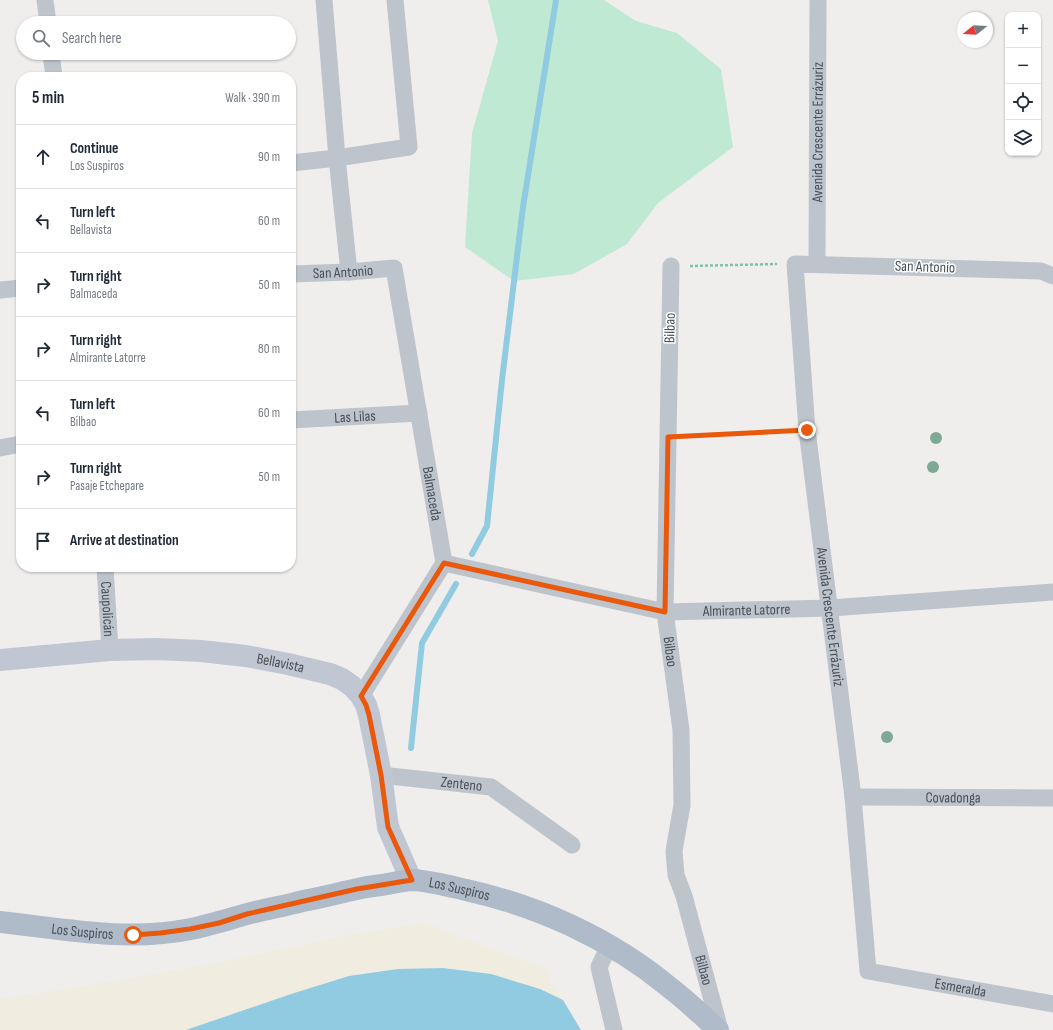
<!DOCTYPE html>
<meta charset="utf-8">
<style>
:root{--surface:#fff;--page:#f6f6f7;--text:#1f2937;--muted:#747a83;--line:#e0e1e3}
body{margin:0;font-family:"Sofia Sans Condensed",sans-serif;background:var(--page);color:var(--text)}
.controls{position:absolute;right:12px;top:12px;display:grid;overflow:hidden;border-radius:8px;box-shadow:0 1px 3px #0004}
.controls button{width:36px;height:36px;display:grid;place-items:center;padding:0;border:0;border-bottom:1px solid var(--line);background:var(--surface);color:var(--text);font:20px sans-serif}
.compass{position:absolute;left:957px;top:12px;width:36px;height:36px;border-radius:50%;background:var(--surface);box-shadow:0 1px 3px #0004;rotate:252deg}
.stop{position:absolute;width:12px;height:12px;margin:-9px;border:3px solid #ea580c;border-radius:50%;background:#fff}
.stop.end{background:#ea580c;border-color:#fff;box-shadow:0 1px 4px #0008}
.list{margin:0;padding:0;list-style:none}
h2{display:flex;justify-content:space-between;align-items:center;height:52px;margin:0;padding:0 16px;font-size:17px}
h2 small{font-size:13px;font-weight:400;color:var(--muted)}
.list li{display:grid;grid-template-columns:26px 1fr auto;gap:12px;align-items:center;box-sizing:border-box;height:64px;padding:0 16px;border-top:1px solid var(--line)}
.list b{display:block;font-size:15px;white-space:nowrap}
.list p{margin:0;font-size:13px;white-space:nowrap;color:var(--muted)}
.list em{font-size:13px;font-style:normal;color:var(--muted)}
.icon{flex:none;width:22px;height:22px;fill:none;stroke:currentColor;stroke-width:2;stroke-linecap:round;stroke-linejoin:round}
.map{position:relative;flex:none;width:1053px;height:1030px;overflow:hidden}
.search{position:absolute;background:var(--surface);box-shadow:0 1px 3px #0004;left:16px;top:16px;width:280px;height:44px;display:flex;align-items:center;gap:10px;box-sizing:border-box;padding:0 14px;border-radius:22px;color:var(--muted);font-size:15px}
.panel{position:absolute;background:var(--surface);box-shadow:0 1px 3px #0004;left:16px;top:72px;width:280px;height:500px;border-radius:16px}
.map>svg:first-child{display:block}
.green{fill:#c0e9d3}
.sand{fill:#f0ecdf}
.water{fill:#91cbe1}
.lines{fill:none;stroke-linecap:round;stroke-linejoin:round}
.stream{stroke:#91cbe1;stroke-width:6}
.path{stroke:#7cc3a5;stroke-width:2.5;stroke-dasharray:3 2;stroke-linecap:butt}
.street{stroke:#bdc4cb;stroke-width:17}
.secondary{stroke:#c0c7d2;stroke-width:22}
.primary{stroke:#b0bbc9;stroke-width:22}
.tree{fill:#7ea996}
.route{stroke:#ea580c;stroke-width:5}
.labels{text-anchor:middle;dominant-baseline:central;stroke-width:3;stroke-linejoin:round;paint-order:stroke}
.street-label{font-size:15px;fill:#484f58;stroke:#fff}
</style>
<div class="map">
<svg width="1053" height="1030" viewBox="0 0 1053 1030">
<rect width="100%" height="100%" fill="#f0eded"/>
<path class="green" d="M488,0H604L636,21L677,33L721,69L733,147L658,203L627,244L574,274L514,281L465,247L472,133L498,41Z"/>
<path class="sand" d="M425,923L551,971L550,982L563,1000L540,989L491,974L443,968L398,969L349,976L291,994L186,1030H0V999L83,986L211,964L343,936Z"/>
<path class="water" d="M443,968L491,974L540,989L563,1000L581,1030H186L291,994L349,976L398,969Z"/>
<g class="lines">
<g class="stream">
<path d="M472,554L487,526L502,380L523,207L556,0"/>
<path d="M411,748L422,643L456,584"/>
</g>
<g class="path">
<path d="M690,266L777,264"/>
<path d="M686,436L789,431"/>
</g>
<g class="street">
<path d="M45,0L48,23"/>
<path d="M324,0L337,158L349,272"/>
<path d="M51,53L54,77"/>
<path d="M291,163L337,158L409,147L395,0"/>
<path id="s1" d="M817,264L818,0"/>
<path id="s2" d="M671,266L665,612L681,730L682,805L674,851L676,875L684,896L720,1030"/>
<path id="s3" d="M291,274L349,272L394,268L444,563L361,696"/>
<path id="s4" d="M1053,276L1041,271L795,264L807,430L853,797L868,971L1053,1004"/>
<path d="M0,290L21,288"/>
<path id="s5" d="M291,420L419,413"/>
<path d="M0,448L21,444"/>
<path id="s6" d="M444,563L665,612L830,608L1053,592"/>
<path id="s7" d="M105,567L110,650"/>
<path id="s8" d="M381,775L491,787L572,845"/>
<path id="s9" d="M853,797L1053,798"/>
<path d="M609,946L599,967L614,1030"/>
</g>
<path class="secondary" id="s10" d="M0,660L110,650L156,649L201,651L246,656L288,664L330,674L342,679L352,686L361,696L366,705L369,715L381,775L388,827L411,880"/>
<path class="primary" id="s11" d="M0,922C64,929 127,942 191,929C210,925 229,919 247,914C266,909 285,906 303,901C325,897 346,891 367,887C377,886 388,884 398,882C403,881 408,880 413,880C430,881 449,886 466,890C539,906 611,939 669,987C686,1000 702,1015 718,1030"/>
</g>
<g class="tree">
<circle cx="936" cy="438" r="6"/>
<circle cx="933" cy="467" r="6"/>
<circle cx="887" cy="737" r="6"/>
</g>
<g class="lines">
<path class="route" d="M133,935L160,933L190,929L219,923L247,914L357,889L412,880L388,827L381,775L369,715L366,705L361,696L444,563L665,612L668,437L807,430"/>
</g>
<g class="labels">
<g class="street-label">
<text stroke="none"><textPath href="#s1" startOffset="132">Avenida Crescente Errázuriz</textPath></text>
<text transform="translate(925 267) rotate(2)">San Antonio</text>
<text stroke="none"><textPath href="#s3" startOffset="52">San Antonio</textPath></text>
<text transform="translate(670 328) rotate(-89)">Bilbao</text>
<text stroke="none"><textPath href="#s5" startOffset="64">Las Lilas</textPath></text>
<text stroke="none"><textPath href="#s3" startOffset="332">Balmaceda</textPath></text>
<text stroke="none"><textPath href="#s7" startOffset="42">Caupolicán</textPath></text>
<text stroke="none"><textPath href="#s6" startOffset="308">Almirante Latorre</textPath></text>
<text stroke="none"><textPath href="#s4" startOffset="614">Avenida Crescente Errázuriz</textPath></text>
<text stroke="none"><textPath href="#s2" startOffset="386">Bilbao</textPath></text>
<text stroke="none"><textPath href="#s10" startOffset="282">Bellavista</textPath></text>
<text stroke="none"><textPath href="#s8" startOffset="81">Zenteno</textPath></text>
<text stroke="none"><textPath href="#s9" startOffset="100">Covadonga</textPath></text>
<text stroke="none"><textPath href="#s11" startOffset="467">Los Suspiros</textPath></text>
<text stroke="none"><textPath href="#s11" startOffset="83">Los Suspiros</textPath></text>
<text stroke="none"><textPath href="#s2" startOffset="710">Bilbao</textPath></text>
<text stroke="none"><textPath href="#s4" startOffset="1064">Esmeralda</textPath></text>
</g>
</g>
</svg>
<div class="controls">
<button>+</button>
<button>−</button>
<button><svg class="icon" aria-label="locate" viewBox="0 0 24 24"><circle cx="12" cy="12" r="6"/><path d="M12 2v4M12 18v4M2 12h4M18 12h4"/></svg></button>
<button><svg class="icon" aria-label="layers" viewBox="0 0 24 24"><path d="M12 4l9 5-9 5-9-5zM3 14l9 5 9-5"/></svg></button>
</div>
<svg class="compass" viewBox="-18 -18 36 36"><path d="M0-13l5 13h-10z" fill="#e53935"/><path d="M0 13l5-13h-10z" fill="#747a83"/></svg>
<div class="stop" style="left:133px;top:935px"></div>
<div class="stop end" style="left:807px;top:430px"></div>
<div class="search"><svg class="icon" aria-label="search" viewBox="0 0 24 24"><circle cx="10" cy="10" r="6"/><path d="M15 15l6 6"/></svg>Search here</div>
<section class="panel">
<h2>5 min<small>Walk · 390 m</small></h2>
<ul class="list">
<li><svg class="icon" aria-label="ahead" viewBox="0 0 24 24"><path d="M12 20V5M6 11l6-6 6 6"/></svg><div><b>Continue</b><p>Los Suspiros</p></div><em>90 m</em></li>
<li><svg class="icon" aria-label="left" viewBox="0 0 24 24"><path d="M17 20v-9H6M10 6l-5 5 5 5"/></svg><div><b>Turn left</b><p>Bellavista</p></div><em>60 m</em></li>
<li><svg class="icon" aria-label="right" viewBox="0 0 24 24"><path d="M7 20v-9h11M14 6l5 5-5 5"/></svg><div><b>Turn right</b><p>Balmaceda</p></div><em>50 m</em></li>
<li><svg class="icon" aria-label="right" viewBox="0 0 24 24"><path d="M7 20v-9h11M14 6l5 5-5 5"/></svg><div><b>Turn right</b><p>Almirante Latorre</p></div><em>80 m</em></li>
<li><svg class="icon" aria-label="left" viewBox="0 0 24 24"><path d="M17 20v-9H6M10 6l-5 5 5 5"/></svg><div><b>Turn left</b><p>Bilbao</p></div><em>60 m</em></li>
<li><svg class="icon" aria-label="right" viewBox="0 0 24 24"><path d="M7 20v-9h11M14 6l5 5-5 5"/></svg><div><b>Turn right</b><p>Pasaje Etchepare</p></div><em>50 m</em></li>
<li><svg class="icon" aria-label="arrive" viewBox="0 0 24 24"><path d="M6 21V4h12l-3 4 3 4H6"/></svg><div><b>Arrive at destination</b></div></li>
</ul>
</section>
</div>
